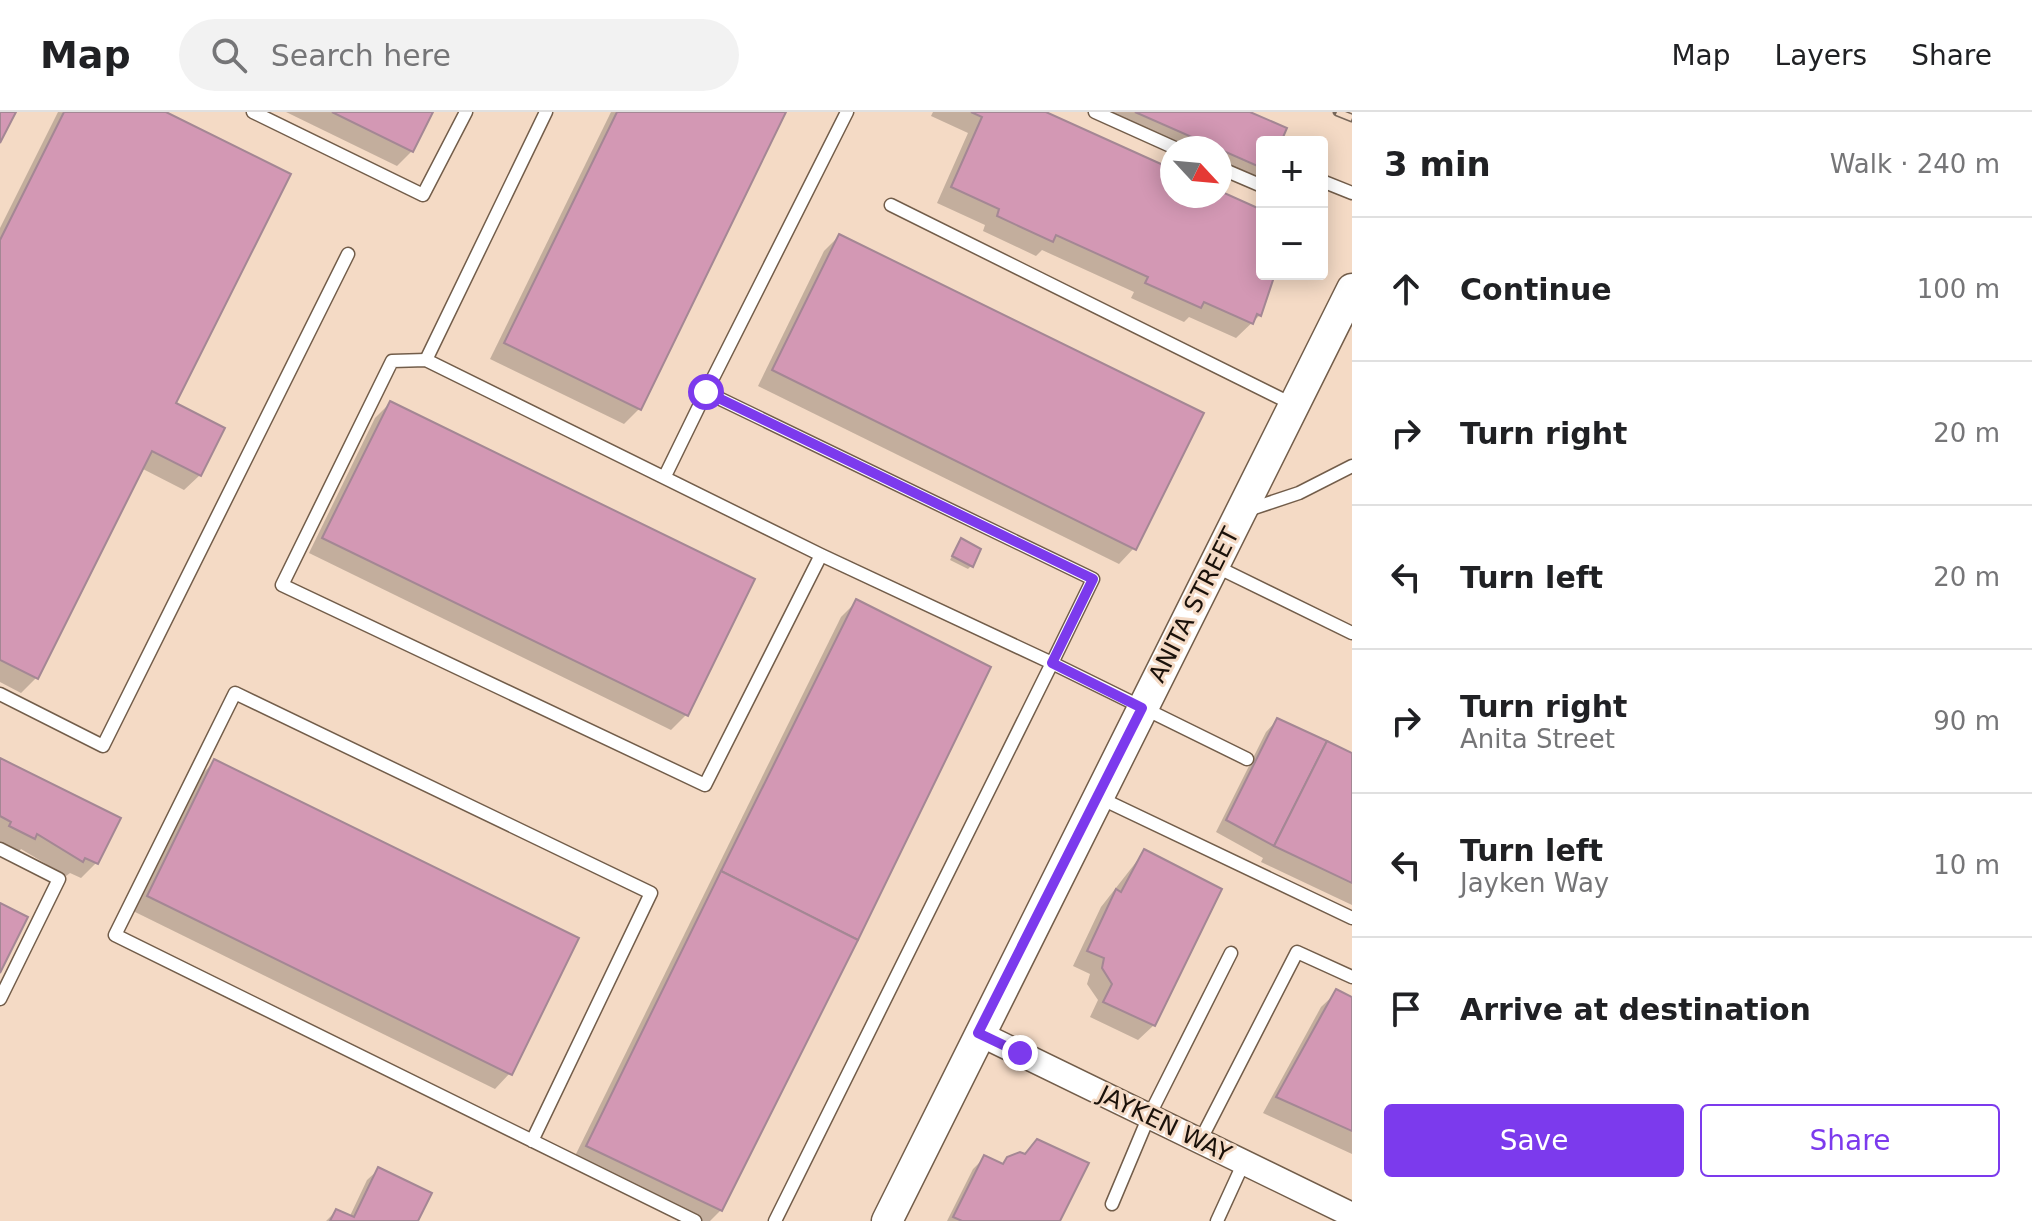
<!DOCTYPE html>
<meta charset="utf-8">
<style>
:root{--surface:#fff;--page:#f2f2f2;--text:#202124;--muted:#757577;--line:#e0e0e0;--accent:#7c3aed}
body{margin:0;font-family:"DejaVu Sans",sans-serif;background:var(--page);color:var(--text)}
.controls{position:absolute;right:24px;top:24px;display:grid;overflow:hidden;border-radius:8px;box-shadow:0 4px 20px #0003}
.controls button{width:72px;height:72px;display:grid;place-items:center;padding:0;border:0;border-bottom:2px solid var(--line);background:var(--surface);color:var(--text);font:40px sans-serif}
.compass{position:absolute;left:1160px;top:24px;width:72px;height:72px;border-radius:50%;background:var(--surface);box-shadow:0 4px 20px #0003;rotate:116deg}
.stop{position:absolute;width:24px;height:24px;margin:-18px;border:6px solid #7c3aed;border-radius:50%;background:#fff}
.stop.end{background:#7c3aed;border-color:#fff;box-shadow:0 2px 8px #0008}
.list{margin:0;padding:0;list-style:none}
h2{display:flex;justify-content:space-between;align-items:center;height:104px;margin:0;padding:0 32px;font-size:34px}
h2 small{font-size:26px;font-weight:400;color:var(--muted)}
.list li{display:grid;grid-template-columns:52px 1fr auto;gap:24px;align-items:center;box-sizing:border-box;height:144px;padding:0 32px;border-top:2px solid var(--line)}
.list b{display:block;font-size:30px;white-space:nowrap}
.list p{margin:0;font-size:26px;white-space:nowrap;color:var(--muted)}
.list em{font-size:26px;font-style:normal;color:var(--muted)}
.actions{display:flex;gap:16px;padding:24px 32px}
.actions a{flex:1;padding:18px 0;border:2px solid var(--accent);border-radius:8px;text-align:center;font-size:28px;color:var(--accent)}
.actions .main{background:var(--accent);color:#fff}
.icon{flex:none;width:44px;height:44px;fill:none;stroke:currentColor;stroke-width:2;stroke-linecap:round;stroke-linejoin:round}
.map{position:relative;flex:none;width:1352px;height:1109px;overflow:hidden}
header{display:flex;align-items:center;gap:48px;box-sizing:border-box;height:112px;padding:0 40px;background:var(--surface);border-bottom:2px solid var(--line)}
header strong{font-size:38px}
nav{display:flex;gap:44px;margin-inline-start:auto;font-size:28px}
.search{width:560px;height:72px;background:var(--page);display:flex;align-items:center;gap:20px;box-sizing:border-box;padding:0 28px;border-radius:44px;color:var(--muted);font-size:30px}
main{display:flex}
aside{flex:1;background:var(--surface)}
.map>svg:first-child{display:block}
.shadow{fill:#0003}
.building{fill:#d398b4;stroke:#a48794;stroke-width:2}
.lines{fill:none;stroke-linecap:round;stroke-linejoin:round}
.service-casing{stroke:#725d4a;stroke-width:15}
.minor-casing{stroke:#725d4a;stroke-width:27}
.tertiary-casing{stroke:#725d4a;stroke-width:33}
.service{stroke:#fff;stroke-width:12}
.minor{stroke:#fff;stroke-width:24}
.tertiary{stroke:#fff;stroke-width:30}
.rail-casing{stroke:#77675a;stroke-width:9}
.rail{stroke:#f4dac5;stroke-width:6;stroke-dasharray:18;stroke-linecap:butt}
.route{stroke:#7c3aed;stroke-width:10}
.labels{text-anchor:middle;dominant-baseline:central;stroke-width:6;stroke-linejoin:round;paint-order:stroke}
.street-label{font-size:24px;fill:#1a110a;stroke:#f4dac5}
</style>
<header>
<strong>Map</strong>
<div class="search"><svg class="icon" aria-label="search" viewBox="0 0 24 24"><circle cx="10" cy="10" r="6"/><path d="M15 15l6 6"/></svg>Search here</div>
<nav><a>Map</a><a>Layers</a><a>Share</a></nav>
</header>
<main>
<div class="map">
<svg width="1352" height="1109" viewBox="0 0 1352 1109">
<rect width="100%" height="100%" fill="#f4dac5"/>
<g class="shadow">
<path d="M58,0H162L174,292L200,363L184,378L141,356L36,566L21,581L0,570V116Z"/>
<path d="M286,0H431L412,39L397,54Z"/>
<path d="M611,0H784L639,297L624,312L490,247Z"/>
<path d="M933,0H1041L1172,60V84L1220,81L1262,101V162H1273L1260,203L1236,226L1189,205L1184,210L1131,186L1134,180L1042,138L1036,144L983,119L985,113L937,91L968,21L931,4Z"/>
<path d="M1087,0H1245L1278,30H1262V62L1251,73L1220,59V36L1172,38Z"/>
<path d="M839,124L1134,436L1119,452L758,274L824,139Z"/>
<path d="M390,291L686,603L671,618L309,441L375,306Z"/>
<path d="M958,432L971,454L968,457L950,448Z"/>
<path d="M856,490L721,1098L710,1109H696L572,1050L841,505Z"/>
<path d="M1277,608L1352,644V793L1261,750L1263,746L1216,720L1266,620Z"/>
<path d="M0,649L96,751L81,766L70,761L66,764L21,737L18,741L0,732Z"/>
<path d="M214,650L510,961L495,977L133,799L199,665Z"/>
<path d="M1144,740L1154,913L1138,928L1090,905L1098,888L1087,872L1090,862L1073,854L1101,795Z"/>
<path d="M1337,880L1352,888V1042L1263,1001L1321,895Z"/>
<path d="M1037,1029L1058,1109H947L973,1057L985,1045L1002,1054L1023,1043Z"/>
<path d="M379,1057L416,1109H326L336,1099L349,1106L367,1068Z"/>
</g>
<g class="building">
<path d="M0,0H16L0,31Z"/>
<path d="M64,0H166L291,62L176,291L225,316L201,364L152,339L38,567L0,548V128Z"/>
<path d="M332,0H433L413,40Z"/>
<path d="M617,0H786L641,298L504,231Z"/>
<path d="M971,0H1046L1172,57V84H1220V79L1262,98V162H1275L1261,204L1257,202L1253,212L1204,190L1201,196L1145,171L1148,165L1056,123L1053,130L997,104L999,97L951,75L982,5Z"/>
<path d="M1135,0H1250L1287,16L1281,30H1262V56Z"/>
<path d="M839,122L1204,301L1136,438L772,258Z"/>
<path d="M390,289L755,467L688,604L322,426Z"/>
<path d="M961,426L981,437L973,455L952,444Z"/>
<path d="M856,487L991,555L858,828L721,759Z"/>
<path d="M1277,606L1327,629L1274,734L1226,708Z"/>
<path d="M1327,629L1352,641V771L1274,734Z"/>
<path d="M0,646L121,706L98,752L85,746L83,750L37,722L35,727L9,714L11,710L0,704Z"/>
<path d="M214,647L579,826L512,963L147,784Z"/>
<path d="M1144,737L1222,777L1155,914L1103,890L1112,872L1102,856L1104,846L1087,839L1116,777L1121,780Z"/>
<path d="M721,759L858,828L722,1099L586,1034Z"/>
<path d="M0,791L28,805L0,861Z"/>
<path d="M1336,877L1352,885V1019L1276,985Z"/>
<path d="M1037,1027L1089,1051L1060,1109H962L953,1105L984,1043L1003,1052L1007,1045L1020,1040L1025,1042Z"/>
<path d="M378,1055L432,1081L418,1109H330L336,1097L354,1105Z"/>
</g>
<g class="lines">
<defs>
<g id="service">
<path d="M253,0L423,83L466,0"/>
<path d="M1095,0L1175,36"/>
<path d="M1220,56L1262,74"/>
<path d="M1322,69L1352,81"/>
<path d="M891,93L1294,293"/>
<path d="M426,248L546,0"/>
<path d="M706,280L847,0"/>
<path d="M665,364L706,280L1093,467L1052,551L821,443L426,248L392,249L282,473L705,673L821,443"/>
<path d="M1248,398L1299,381L1352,354"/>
<path d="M1215,454L1352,521"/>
<path d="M0,582L103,634L348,142"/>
<path d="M1100,686L1352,806"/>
<path d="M0,737L59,767L0,887"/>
<path d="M532,1029L651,781L235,581L115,823L695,1109"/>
<path d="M1200,1029L1297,840L1352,865"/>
<path d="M1112,1092L1149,1004L1231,841"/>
<path d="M775,1109L1052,551L1247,647"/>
<path d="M1217,1109L1244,1050"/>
</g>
<path id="minor" d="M978,921L1352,1103"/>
<path id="tertiary" d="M887,1109L1352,177"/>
</defs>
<use href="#service" class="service-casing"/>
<use href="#minor" class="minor-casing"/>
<use href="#tertiary" class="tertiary-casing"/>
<use href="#service" class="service"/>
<use href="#minor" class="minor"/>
<use href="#tertiary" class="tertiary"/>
<defs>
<path id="rail" d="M1337,0L1352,6"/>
</defs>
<use href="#rail" class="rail-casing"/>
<use href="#rail" class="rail"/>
</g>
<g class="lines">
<path class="route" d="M706,280L1093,467L1052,551L1142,596L978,921L1020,941"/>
</g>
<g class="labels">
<g class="street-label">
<text transform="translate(1194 493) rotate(-63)">ANITA STREET</text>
<text transform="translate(1165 1012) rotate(26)">JAYKEN WAY</text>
</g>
</g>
</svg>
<div class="controls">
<button>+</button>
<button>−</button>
</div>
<svg class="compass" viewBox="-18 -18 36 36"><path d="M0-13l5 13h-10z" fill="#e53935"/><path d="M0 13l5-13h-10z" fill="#757577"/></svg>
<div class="stop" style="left:706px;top:280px"></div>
<div class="stop end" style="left:1020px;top:941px"></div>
</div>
<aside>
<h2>3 min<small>Walk · 240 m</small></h2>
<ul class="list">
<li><svg class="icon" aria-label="ahead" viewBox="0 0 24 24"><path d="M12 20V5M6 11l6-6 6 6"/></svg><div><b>Continue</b></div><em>100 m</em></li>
<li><svg class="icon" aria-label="right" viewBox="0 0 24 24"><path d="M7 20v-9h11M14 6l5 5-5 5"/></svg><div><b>Turn right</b></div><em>20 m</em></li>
<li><svg class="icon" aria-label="left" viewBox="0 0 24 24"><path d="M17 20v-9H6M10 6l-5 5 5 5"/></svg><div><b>Turn left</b></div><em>20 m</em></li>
<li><svg class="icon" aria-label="right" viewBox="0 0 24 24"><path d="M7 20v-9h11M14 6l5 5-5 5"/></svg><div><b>Turn right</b><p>Anita Street</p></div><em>90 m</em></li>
<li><svg class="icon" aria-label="left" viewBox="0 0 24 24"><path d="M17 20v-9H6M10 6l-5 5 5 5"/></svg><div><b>Turn left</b><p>Jayken Way</p></div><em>10 m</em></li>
<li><svg class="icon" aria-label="arrive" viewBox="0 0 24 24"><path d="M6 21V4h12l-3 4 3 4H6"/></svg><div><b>Arrive at destination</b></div></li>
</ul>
<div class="actions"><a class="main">Save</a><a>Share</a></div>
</aside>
</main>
